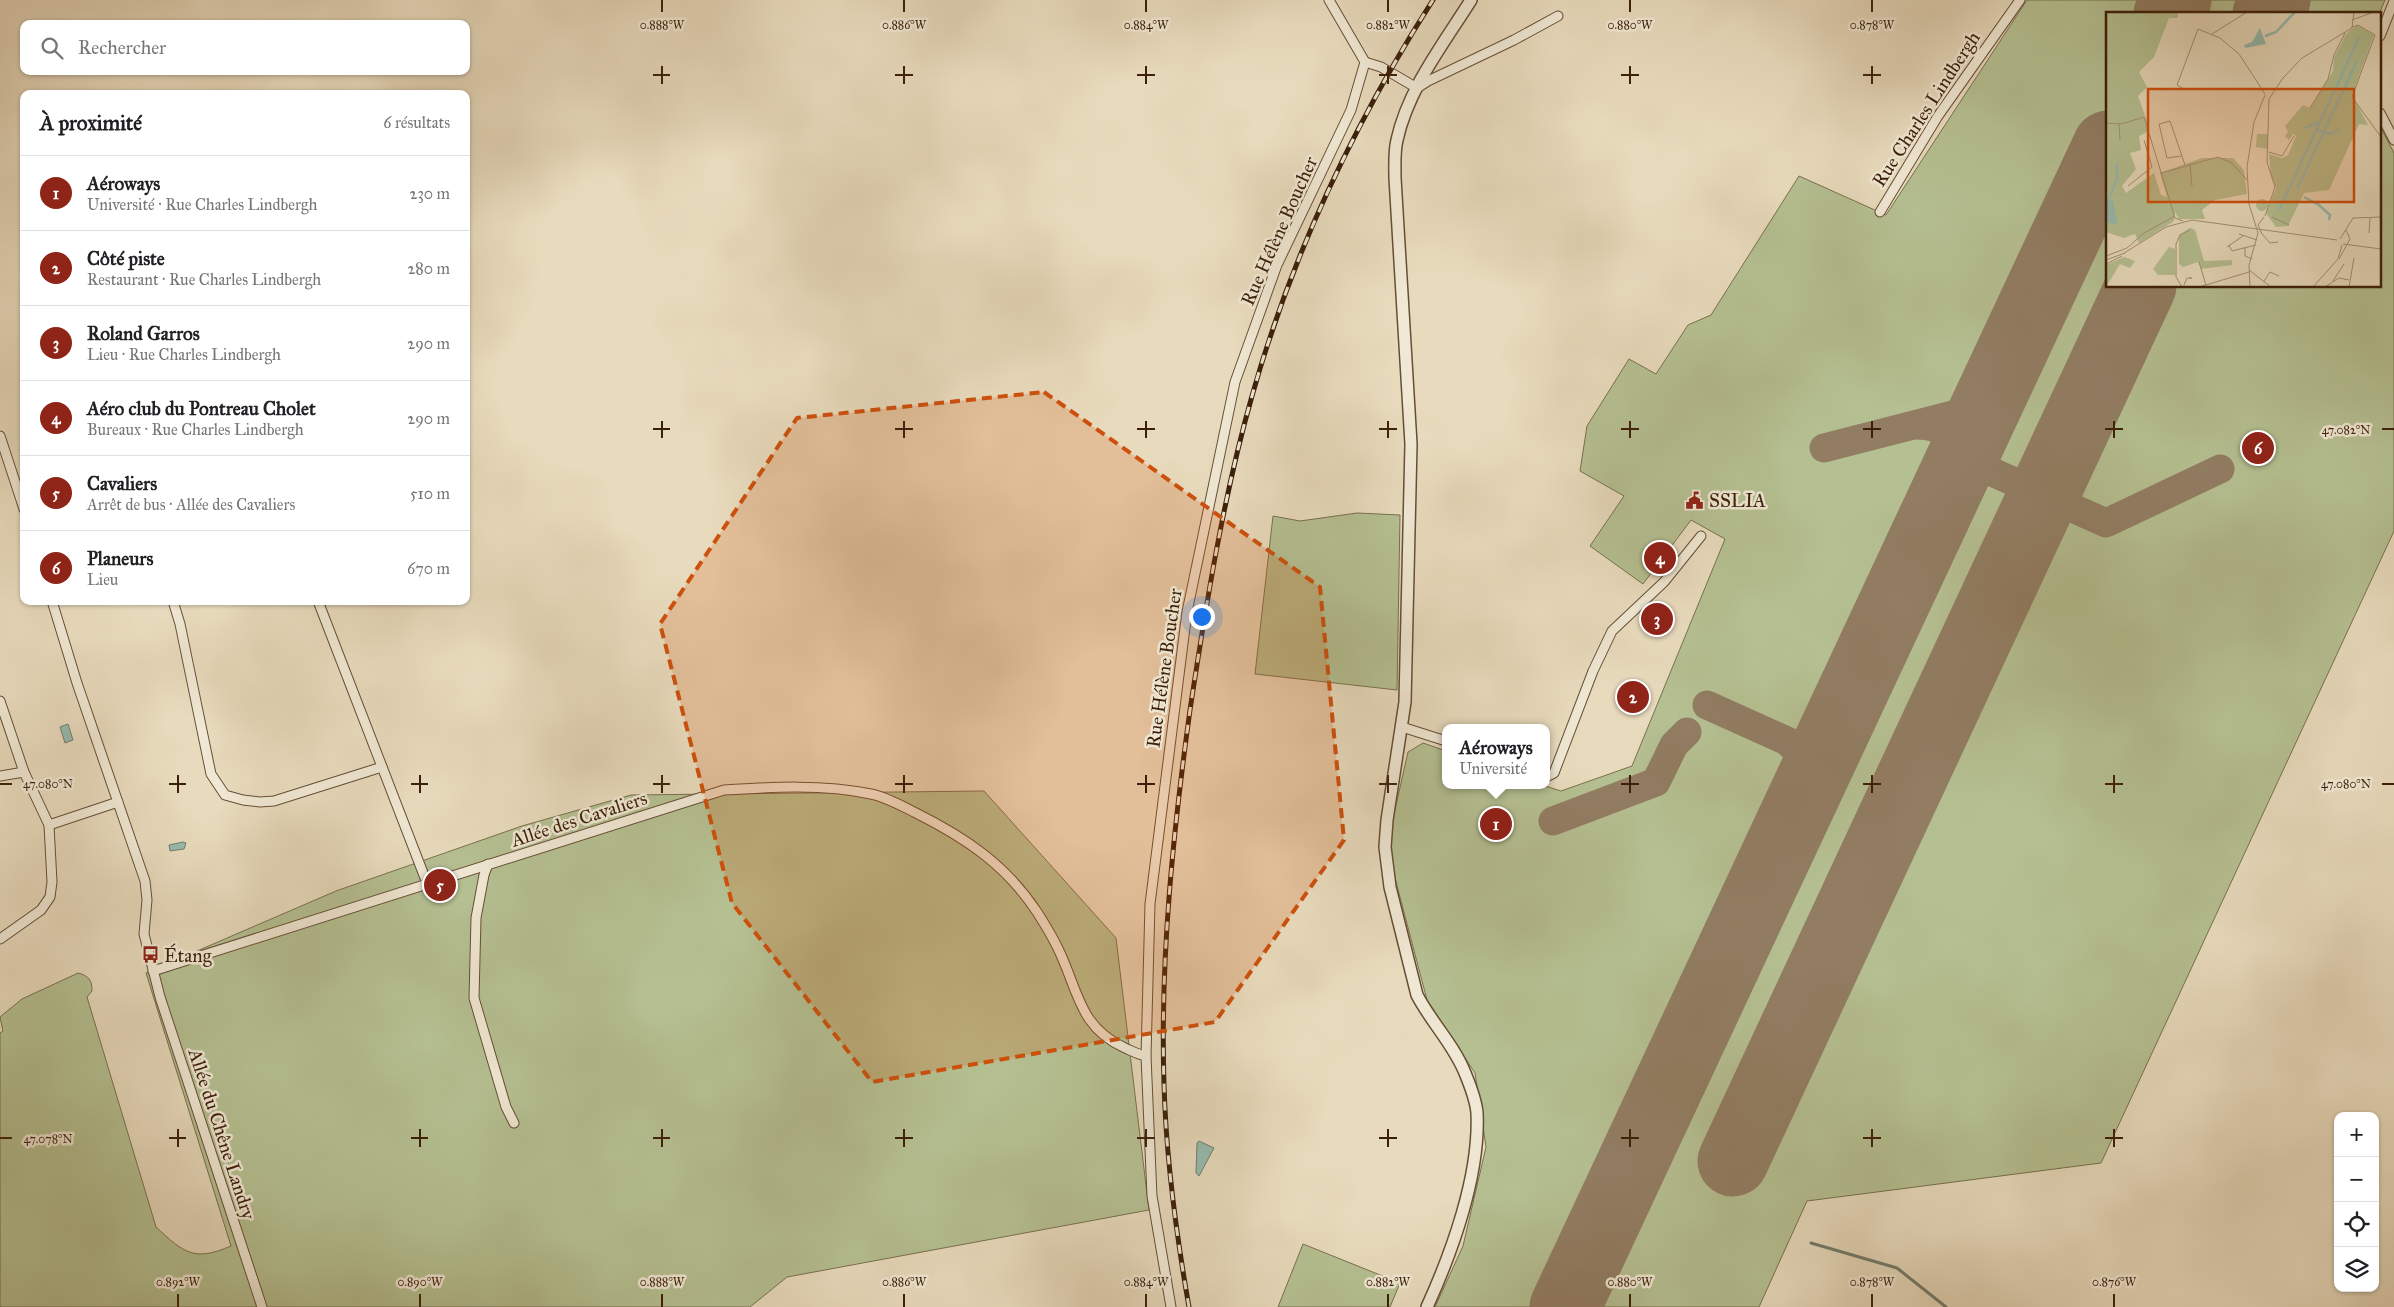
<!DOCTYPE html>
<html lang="fr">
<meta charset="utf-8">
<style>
:root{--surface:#fff;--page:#f2f2f2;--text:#202124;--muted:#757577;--line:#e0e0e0;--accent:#8f2418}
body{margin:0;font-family:"IM FELL Great Primer",serif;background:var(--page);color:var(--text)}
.controls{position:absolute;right:15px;bottom:15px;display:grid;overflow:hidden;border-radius:10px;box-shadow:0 1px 4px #0004}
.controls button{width:45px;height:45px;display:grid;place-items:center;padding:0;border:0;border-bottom:1px solid var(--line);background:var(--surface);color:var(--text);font:25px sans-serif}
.you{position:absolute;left:1201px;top:616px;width:18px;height:18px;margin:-12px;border:4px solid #fff;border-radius:50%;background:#1a73e8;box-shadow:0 0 0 8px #1a73e833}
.badge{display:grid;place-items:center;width:32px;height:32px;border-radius:50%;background:var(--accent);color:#fff;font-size:16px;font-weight:700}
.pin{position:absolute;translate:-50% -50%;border:2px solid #fff;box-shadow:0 1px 5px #0006}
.popup{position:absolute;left:1442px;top:724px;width:108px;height:65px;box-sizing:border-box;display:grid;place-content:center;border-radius:10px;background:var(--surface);filter:drop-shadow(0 1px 4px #0005);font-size:16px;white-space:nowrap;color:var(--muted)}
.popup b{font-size:19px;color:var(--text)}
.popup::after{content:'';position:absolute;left:50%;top:100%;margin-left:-10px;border:10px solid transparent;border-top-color:var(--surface)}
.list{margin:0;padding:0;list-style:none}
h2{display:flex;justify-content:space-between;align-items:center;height:65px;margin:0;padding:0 20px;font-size:21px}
h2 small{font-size:16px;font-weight:400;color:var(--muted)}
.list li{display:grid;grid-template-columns:32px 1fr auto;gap:15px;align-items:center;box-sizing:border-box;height:75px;padding:0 20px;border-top:1px solid var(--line)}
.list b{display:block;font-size:19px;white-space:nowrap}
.list p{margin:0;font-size:16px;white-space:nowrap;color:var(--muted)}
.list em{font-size:16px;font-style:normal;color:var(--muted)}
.icon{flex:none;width:28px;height:28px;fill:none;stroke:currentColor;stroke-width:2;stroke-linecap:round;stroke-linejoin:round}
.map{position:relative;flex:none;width:2394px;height:1307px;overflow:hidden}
.search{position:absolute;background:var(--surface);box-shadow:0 1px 4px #0004;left:20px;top:20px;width:450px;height:55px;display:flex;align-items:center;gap:12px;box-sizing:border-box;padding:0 18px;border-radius:10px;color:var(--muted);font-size:19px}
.panel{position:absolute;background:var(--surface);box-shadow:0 1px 4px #0004;left:20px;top:90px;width:450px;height:515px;border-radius:10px}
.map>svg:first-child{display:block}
.green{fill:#b5c092;stroke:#78704e}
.water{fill:#97bbaf;stroke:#727d6d}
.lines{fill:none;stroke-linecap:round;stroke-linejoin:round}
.stream{stroke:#727d6d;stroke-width:3}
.taxiway{stroke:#927d63;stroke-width:29}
.runway{stroke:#927d63;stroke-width:71}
.minor-casing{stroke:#664e36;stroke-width:11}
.tertiary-casing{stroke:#664e36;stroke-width:14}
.minor{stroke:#f0e8d4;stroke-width:9}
.tertiary{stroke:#f0e8d4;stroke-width:11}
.rail-casing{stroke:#3b1f09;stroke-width:5}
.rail{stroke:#f0e8d4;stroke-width:3;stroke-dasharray:9;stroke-linecap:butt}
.marked{fill:#ce500c;fill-opacity:0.2;stroke:#ce500c;stroke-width:4;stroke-dasharray:10 6;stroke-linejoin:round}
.ticks{fill:none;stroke:#3b1f09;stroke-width:2}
.labels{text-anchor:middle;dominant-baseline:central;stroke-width:5;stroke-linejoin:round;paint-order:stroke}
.street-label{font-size:19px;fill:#3b1f09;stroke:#f0e8d4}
.poi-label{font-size:19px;fill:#3b1f09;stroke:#f0e8d4;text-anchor:start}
.inset-river{fill:none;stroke:#97bbaf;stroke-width:2.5}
.inset-road{fill:none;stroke:#a39075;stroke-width:1}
.view{fill:#ce500c;fill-opacity:0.15;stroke:#ce500c;stroke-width:2.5}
.inset-edge{fill:none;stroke:#3b1f09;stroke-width:2.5}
.ticks-label{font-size:12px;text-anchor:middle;fill:#3b1f09;stroke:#f0e8d4;stroke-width:5;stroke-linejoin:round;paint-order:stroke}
</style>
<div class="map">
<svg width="2394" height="1307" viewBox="0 0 2394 1307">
<rect width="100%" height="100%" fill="#e8dbbd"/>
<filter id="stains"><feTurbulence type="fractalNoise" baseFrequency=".004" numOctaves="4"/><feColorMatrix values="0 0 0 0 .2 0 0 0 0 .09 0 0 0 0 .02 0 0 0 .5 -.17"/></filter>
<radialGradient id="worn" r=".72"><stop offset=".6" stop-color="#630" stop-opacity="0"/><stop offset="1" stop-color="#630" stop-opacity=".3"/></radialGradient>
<g class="green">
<path d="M2027,0H2385L2379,14H2108V286H2380V126L2394,153V531L2101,1163L1807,1201L1759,1307H1435L1463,1246L1486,1147L1475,1073L1427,1000L1390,859L1392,823L1408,752L1423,743L1446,751V785H1542L1561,791L1632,766L1725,539L1691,520L1643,584L1590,546L1624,496L1580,471L1587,426L1629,359L1656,374L1688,325L1711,315L1799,176L1886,215Z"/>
<path d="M1357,513L1400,515L1397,690L1255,674L1273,516L1300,521Z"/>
<path d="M984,791L1116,938L1149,1210L787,1277L750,1307H0V1033L3,1031L0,1017L22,999L78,973C89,976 92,980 92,991L87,997L156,1227C184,1253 194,1262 231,1246L146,973L336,891L522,826L631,795Z"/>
<path d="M1303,1244L1400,1283L1390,1307H1278Z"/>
</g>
<g class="water">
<path d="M68,724L73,740L65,743L60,727Z"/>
<path d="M183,842L186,843L184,849L170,851L169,845Z"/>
<path d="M1199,1141L1214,1148L1199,1176L1196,1173L1197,1143Z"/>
</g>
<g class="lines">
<path class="stream" d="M1811,1243L1897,1268L1946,1307"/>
<g class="taxiway">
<path d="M1916,425C1956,425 1959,451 1949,484"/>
<path d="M1824,448L1968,411L1985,398L2001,374"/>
<path d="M1953,476L1969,466L1981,467L2106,523L2220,469"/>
<path d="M1707,705L1798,746C1815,747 1823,741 1834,728"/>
<path d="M1790,744C1806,757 1810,771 1805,792"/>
<path d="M1553,821L1656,782L1674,745L1687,732"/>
</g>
<g class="runway">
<path d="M2169,14L2176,0"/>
<path d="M2268,14L2275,0"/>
<path d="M1733,1161L2141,286"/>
<path d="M1565,1307L2108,146"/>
</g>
<defs>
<g id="minor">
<path d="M1329,0L1365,62L1381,67L1417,88L1428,81L1514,40L1558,16"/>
<path d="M2380,36L2394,1"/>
<path d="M2380,113L2394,140"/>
<path d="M1880,212L1938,116L2020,0"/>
<path d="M0,436L24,509"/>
<path d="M52,601L77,683L145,881L147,900L144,934L160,997L262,1307"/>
<path d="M173,601L180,624L211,774L225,795L243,800L260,802L274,801L382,767"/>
<path d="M318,601L425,878L429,882"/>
<path d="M0,701L24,772L49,825L52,882L50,897L41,910L0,939"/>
<path d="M1402,727L1446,741"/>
<path d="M0,776L24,772"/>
<path d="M1546,777L1554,773L1593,671L1612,631L1664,582L1701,536"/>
<path d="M49,825L118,802"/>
<path d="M488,864L484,875L476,918L474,998L506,1107L514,1123"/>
<path d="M153,971L724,790C772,787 823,784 871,794C886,797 902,806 916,813C966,838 1006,865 1037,912C1046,926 1055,941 1061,955C1079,995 1081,1028 1125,1048C1132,1051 1139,1055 1146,1056"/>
<path d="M1171,1307L1152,1196L1146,1056L1150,904L1187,612L1235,382L1277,265L1351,110L1365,62"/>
</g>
<path id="tertiary" d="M1427,1307C1452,1252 1480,1175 1477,1113C1476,1100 1470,1085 1465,1073C1454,1045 1431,1022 1417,995L1390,887L1385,847L1387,820L1405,702L1411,444L1395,178C1395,166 1394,152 1397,140C1408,89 1444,43 1471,0"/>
</defs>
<use href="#minor" class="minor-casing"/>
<use href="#tertiary" class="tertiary-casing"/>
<use href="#minor" class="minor"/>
<use href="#tertiary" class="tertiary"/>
<defs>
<path id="rail" d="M1189,1307C1176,1233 1166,1158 1164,1084C1160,959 1173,833 1190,710C1206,605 1223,498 1252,396C1291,257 1355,122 1433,0"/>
</defs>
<use href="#rail" class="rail-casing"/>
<use href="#rail" class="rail"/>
</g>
<path class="marked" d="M1044,392L1320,587L1344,840L1215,1022L872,1082L732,903L660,624L797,418Z"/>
<path class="ticks" d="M662,0V12M904,0V12M1146,0V12M1388,0V12M1630,0V12M1872,0V12M662,66V84M904,66V84M1146,66V84M1388,66V84M1630,66V84M1872,66V84M653,75H670M895,75H913M1137,75H1155M1379,75H1397M1621,75H1639M1863,75H1881M662,421V438M904,421V438M1146,421V438M1388,421V438M1630,421V438M1872,421V438M2114,421V438M653,429H670M895,429H913M1137,429H1155M1379,429H1397M1621,429H1639M1863,429H1881M2105,429H2123M2382,429H2394M178,775V793M420,775V793M662,775V793M904,775V793M1146,775V793M1388,775V793M1630,775V793M1872,775V793M2114,775V793M0,784H12M169,784H186M411,784H428M653,784H670M895,784H913M1137,784H1155M1379,784H1397M1621,784H1639M1863,784H1881M2105,784H2123M2382,784H2394M178,1129V1147M420,1129V1147M662,1129V1147M904,1129V1147M1146,1129V1147M1388,1129V1147M1630,1129V1147M1872,1129V1147M2114,1129V1147M0,1138H12M169,1138H186M411,1138H428M653,1138H670M895,1138H913M1137,1138H1155M1379,1138H1397M1621,1138H1639M1863,1138H1881M2105,1138H2123M178,1294V1307M420,1294V1307M662,1294V1307M904,1294V1307M1146,1294V1307M1388,1294V1307M1630,1294V1307M1872,1294V1307M2114,1294V1307"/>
<defs>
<symbol id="civic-bare" viewBox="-9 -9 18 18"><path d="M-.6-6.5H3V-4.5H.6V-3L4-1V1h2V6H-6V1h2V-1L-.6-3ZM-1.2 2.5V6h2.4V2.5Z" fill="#8f2418" stroke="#f0e8d4" stroke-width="2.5" paint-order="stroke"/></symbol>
<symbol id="bus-bare" viewBox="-9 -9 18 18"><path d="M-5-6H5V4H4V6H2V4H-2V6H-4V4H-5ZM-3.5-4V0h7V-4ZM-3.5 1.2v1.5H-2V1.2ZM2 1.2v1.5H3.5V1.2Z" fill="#8f2418" stroke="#f0e8d4" stroke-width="2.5" paint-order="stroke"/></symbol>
</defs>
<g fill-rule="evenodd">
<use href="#civic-bare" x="1682" y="488" width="25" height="25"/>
<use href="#bus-bare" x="138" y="942" width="25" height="25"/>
</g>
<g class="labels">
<g class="street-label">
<text transform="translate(1926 109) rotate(-57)">Rue Charles Lindbergh</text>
<text transform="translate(1279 231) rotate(-66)">Rue Hélène Boucher</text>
<text transform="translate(1164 668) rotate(-82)">Rue Hélène Boucher</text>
<text transform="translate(579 819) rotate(-18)">Allée des Cavaliers</text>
<text transform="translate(222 1134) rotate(72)">Allée du Chêne Landry</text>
</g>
<g class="poi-label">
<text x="1709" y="500">SSLIA</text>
<text x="164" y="955">Étang</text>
</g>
</g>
<g transform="translate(2106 12)">
<rect width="275" height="275" fill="#e8dbbd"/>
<path d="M0,0H72V6H63L48,45L33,60L41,75L32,84L42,112L41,120L33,124L35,138L24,141L30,157L16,174L20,181L48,161L55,183L61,185L54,161L96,146H127L138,158L141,182L109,188L96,198L99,207H73L69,200L68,209L33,231L29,222L18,226L0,220ZM251,13L268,23L246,83L262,113L253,112L223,178L198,181L182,214L170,215L160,201L170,176L165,164L163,142L176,146L182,143L190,124L187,122L183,128L179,124L182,120L179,114L197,93L204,96L227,59L228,46L240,22ZM151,122H162V137L150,135ZM150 193a6 6 0 1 1 12 0a6 6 0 1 1-12 0ZM84,216L89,218L98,249L126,248V253L95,257L92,250L77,255L73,252V223ZM63,235L69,237V263H52L47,257ZM18,245L29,249L24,256L14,252L0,275V253Z" fill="#b5c092"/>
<path d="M154,16L160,32L139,36L138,33L146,30ZM0,187L7,189L12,213L0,210Z" fill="#97bbaf"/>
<path class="inset-river" d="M159,24L170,20L189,0M199,116L214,110M210,118L223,122L233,118M191,177L251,49M198,185L213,193L224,203L223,208M3,187L11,167V151M173,198L253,26"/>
<path class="inset-road" d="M246,8L268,0M246,15L252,13L269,23L246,85L275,125M106,22L141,0M76,76L71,73L92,17L114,26L133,42L159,82M204,96L222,67L228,43L239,21M0,111L15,112L38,105L69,206L77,209M13,112L14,128M163,140L176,144L188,124M75,144L61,146L53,112L64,109L79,153M84,152L86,174M55,161L112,145L126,151L141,168M22,174L46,155L38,128M159,204L169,175L161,150L163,87L177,66L196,46L246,16L248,0M158,205L152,213L156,222L164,231L172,230M166,205L183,213M263,221L264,206M133,222L151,228M234,227L247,206L275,205M237,232L275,237M123,233L126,239L150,233M121,235L137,224M139,235V244L146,247M18,241L60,215L86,208L231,228M0,244L21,236L38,221L69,204M233,247L244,227L240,218M0,248L19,241M93,250L100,273M0,252L16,244M143,258L165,275M158,269L164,260L173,264M227,269L238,252M78,273L81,266H86H83M76,275L70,265V232L74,223L84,218M93,275L143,260M144,275L143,253L152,221L143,192L141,155L148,110L159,83M207,275L232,247L236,233M219,275L233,266L243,268M243,275L248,246"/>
<path class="view" d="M42,77H248V190H42Z"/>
<rect width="275" height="275" class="inset-edge"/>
</g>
<g class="ticks-label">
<text x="662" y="29">0.888°W</text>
<text x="904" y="29">0.886°W</text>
<text x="1146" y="29">0.884°W</text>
<text x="1388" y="29">0.882°W</text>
<text x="1630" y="29">0.880°W</text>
<text x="1872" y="29">0.878°W</text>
<text x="2346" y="434">47.082°N</text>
<text x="48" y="788">47.080°N</text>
<text x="2346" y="788">47.080°N</text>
<text x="48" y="1143">47.078°N</text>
<text x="178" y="1286">0.892°W</text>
<text x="420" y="1286">0.890°W</text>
<text x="662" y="1286">0.888°W</text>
<text x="904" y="1286">0.886°W</text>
<text x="1146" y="1286">0.884°W</text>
<text x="1388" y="1286">0.882°W</text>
<text x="1630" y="1286">0.880°W</text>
<text x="1872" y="1286">0.878°W</text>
<text x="2114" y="1286">0.876°W</text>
</g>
<rect width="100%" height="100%" filter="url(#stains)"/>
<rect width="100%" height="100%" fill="url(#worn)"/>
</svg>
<div class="controls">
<button>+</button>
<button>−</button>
<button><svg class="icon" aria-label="locate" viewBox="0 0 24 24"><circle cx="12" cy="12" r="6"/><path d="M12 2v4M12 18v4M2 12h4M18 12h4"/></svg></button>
<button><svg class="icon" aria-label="layers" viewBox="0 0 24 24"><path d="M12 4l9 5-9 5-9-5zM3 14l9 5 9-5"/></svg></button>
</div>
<div class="you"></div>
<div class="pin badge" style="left:1496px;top:824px">1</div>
<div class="popup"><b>Aéroways</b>Université</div>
<div class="pin badge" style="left:1633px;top:697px">2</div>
<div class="pin badge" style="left:1657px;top:619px">3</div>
<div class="pin badge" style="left:1660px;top:558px">4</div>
<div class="pin badge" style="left:440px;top:885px">5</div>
<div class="pin badge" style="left:2258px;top:448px">6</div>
<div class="search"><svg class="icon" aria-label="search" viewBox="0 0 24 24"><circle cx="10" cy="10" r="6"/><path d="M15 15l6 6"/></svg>Rechercher</div>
<section class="panel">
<h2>À proximité<small>6 résultats</small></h2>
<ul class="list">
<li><span class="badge">1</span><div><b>Aéroways</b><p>Université · Rue Charles Lindbergh</p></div><em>230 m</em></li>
<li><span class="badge">2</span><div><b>Côté piste</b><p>Restaurant · Rue Charles Lindbergh</p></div><em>280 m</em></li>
<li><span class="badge">3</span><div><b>Roland Garros</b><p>Lieu · Rue Charles Lindbergh</p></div><em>290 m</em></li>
<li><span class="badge">4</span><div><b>Aéro club du Pontreau Cholet</b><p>Bureaux · Rue Charles Lindbergh</p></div><em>290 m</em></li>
<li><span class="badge">5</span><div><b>Cavaliers</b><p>Arrêt de bus · Allée des Cavaliers</p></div><em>510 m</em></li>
<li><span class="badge">6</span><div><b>Planeurs</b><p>Lieu</p></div><em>670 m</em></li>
</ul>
</section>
</div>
